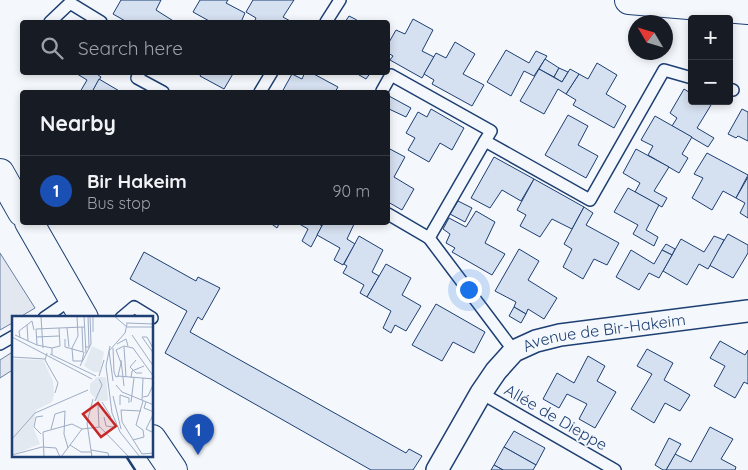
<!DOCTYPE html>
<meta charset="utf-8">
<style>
:root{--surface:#171b24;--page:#20242c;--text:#f1f3f6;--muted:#9ea1a6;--line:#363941;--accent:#c62828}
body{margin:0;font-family:Quicksand,sans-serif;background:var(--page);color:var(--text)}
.controls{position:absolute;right:15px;top:15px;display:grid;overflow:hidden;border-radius:5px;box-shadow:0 2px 8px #0003}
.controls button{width:45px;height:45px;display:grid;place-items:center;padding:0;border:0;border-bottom:1px solid var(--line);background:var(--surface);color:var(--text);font:25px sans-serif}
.compass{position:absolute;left:628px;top:15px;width:45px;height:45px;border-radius:50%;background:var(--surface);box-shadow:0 2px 8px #0003;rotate:308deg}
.you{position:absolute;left:468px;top:289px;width:18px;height:18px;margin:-12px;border:4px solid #fff;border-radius:50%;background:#1a73e8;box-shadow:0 0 0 8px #1a73e833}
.badge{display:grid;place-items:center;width:32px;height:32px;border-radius:50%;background:var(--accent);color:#fff;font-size:16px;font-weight:700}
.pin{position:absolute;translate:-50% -41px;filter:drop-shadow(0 1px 2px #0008)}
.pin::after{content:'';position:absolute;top:26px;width:18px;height:15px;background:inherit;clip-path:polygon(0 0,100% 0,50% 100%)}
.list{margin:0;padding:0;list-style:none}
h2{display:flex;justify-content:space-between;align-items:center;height:65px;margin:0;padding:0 20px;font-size:21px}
h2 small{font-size:16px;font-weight:400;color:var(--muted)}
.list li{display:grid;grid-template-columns:32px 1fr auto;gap:15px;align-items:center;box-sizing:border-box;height:70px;padding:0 20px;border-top:1px solid var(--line)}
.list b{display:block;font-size:19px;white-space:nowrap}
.list p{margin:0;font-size:16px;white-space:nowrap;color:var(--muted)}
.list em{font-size:16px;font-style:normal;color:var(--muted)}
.icon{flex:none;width:28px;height:28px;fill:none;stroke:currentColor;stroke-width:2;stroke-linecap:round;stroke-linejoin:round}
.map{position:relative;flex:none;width:748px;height:470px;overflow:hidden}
.search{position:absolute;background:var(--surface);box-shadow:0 2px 8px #0003;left:20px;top:20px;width:370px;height:55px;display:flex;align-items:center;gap:12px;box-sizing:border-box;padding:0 18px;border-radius:5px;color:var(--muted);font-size:19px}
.panel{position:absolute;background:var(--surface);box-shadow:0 2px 8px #0003;left:20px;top:90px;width:370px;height:135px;border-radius:5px}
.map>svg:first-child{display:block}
.parking{fill:#e3e8f0;stroke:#687fa3}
.building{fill:#d5e0f0;stroke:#1d3f73}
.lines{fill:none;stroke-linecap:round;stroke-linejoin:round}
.lane-casing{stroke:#1d3f73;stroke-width:14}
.street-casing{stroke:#1d3f73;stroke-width:24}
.secondary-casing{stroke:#1d3f73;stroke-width:30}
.primary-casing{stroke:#1d3f73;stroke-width:30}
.lane{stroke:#f4f7fb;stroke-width:11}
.street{stroke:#f4f7fb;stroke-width:21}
.secondary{stroke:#f4f7fb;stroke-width:28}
.primary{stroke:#f4f7fb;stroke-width:28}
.wall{stroke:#1d3f73;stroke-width:2.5}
.labels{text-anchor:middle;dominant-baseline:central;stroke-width:4;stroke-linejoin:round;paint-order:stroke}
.street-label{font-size:16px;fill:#1d3f73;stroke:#f4f7fb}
.inset-road{fill:none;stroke:#9eadc5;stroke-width:1}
.view{fill:#c62828;fill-opacity:0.15;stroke:#c62828;stroke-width:2.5}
.inset-edge{fill:none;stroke:#1d3f73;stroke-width:2.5}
</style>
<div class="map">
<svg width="748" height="470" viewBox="0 0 748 470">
<rect width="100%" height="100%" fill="#f4f7fb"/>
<g class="parking">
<path d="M0,253L35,308L20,317L14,318V322L0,330Z"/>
<path d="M14,351V369L0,378V360Z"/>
</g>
<g class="building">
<path d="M121,0H161L156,10L175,22H127L113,14Z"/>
<path d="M200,0H228L226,3L245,13L241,22H211L193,12Z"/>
<path d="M253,0H294L283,17L292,22H254L256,18L246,12Z"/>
<path d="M349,16L355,19L360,22H345Z"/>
<path d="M413,19L433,30L422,51L434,57L422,78L390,60L393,56L388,53V44L396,30L405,34Z"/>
<path d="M455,42L475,54L463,74L484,85L472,106L432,84L434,80L424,74L436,53L446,58Z"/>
<path d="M506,50L529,63L536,51L547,56L534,76L524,71L511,96L487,82Z"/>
<path d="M545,59L559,68L554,77L539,69Z"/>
<path d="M597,63L617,75L606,94L626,106L614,128L573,105L576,100L566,94L579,74L588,79Z"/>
<path d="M559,68L568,72L562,82L554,77Z"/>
<path d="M539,69L562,82L570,69L579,74L566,94L558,89L544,114L520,101Z"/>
<path d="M74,72H94L101,77L92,92H80L87,80Z"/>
<path d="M202,72H234L224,89L200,76Z"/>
<path d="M305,72H310L338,87L335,92H282L292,74L302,79Z"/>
<path d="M354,72H371L366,79Z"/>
<path d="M99,79L121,92H92Z"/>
<path d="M684,89L692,94V101H705L711,105L697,128L714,138L708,147L672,126L677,118L670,113Z"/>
<path d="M389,96L411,108L406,117L389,109L388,112V100Z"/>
<path d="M431,109L464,128L452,150L440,143L429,162L408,150L415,138L406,133L418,112L427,117Z"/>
<path d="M742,109L748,112V141L738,136L736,138L728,134Z"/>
<path d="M568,115L588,126L578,145L598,156L586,178L545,155Z"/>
<path d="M655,116L692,137L682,154L688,158L679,173L648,155L653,146L641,140Z"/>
<path d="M388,148L405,157L394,177L414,189L402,210L388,202Z"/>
<path d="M636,149L669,167L654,191L667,198L662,207L635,192L640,183L623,173Z"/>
<path d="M707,153L748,175L736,198L723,191L712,210L692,198L703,178L694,174Z"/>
<path d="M494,157L534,179L521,201L502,190L490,208L471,198Z"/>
<path d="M748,177V218L740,213L745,203L736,198Z"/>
<path d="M534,179L584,207L572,229L552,219L540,237L520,226L526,215L517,210Z"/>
<path d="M628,188L659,205L646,230L658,237L654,246L633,234L638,225L614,212Z"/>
<path d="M458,201L472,208L465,222L450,214Z"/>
<path d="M584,207L593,213L586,225L619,243L607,265L594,259L583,279L563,267L572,249L564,244Z"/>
<path d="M476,211L495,222L485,243L505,254L492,275L452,252L455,248L446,243L450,234L443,229L449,218L466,227Z"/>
<path d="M269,222H280L277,228Z"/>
<path d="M296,222H316L322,226L311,247L302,241L308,229Z"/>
<path d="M324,222H355L347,239L355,244L343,265L334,260L340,248L317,235Z"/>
<path d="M728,234L748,245V253L733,278L709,265Z"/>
<path d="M359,236L383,250L372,272L379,276L367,297L360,293L364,285L343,273L347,266L344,264Z"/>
<path d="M714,236L724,240L708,269L699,264L687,285L663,271L681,239L704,252Z"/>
<path d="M666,244L675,249L672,255L662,250Z"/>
<path d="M519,249L539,261L528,280L557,298L544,319L528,309L526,314L514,307L516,302L495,291Z"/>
<path d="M631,250L654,264L662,250L672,255L659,278L649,273L639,290L616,277Z"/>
<path d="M144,252L196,281L198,277L220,288L202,320L198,317L190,332L406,453L409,449L422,456L413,470H371L165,353L187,311L130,279Z"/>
<path d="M386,264L411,278L402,295L421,306L406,331L395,325L391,333L383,328L391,311L367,297Z"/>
<path d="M436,304L485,332L474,353L453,342L442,361L412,345Z"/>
<path d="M514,307L526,314L521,323L509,316Z"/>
<path d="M720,341L745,355L748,350V384L744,382L735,398L714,386L725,366L710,358Z"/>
<path d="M647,349L673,363L664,380L690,395L680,411L665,403L654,423L631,409L652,374L637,366Z"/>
<path d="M588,356L605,366L597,381L616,392L595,428L579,419L587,404L567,394L559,408L543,399L557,373L574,383Z"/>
<path d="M710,427L733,439L721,459L736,467L735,470H666L675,454L691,462Z"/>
<path d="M514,431L545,448L536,465L504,447Z"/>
<path d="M669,438L681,444L666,470H663L655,465Z"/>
<path d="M504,447L536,465L533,470H503L494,465Z"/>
<path d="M494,465L503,470H491Z"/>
</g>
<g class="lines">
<defs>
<g id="lane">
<path d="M50,22L70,3L101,22"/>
<path d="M326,22L340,0"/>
<path d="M140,72L137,78L163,92"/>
<path d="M729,89L733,90"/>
<path d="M382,91L391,75L491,131L485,141L590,200L664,70L692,78"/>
<path d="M260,92L272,72"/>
<path d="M388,214L429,238L514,351"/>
<path d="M429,238L485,141"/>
<path d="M44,318L73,298"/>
<path d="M121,318L134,307L152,318"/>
<path d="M0,344L14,336"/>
<path d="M481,393L615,470"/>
</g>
<g id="street">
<path id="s1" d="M437,470L481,393L496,371L514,351L536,341L560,335L748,311"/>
</g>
<g id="secondary">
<path d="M0,173L22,212"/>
<path d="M29,222L84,318"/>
<path d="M152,439L173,470"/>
</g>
<path id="primary" d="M629,0L748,10"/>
</defs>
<use href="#lane" class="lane-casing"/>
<use href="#street" class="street-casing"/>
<use href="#secondary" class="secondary-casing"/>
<use href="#primary" class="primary-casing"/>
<use href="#lane" class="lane"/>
<use href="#street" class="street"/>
<use href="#secondary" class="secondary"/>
<use href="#primary" class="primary"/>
<path class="wall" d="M126,456L135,470"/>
</g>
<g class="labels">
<g class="street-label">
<text stroke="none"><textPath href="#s1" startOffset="235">Avenue de Bir-Hakeim</textPath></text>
<text transform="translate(556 417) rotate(30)">Allée de Dieppe</text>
</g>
</g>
<g transform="translate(12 316)">
<rect width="141" height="141" fill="#f4f7fb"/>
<path d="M80,30L92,36L88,56H82L72,50ZM0,43L31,44L41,65L42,79L40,86L24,94L21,111L28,128L0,139ZM85,61H94L96,84L94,85H85L78,76V68Z" fill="#e3e9f0"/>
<path class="inset-road" d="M65,0L66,20L60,32L61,45H70L72,36M72,0L74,37M81,0V16M102,0L115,11H142M29,1L31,32M114,7L142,8M15,9L16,25M70,11L71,36M55,12L57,31M3,19L25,29M120,19L142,51M0,21L80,63M24,21L47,20M8,22L7,15L20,5L22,14M53,23V31L71,36M105,28L114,23L116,30M98,30L94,50L100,97L108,116L128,141M73,31H77L76,0M112,31L114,61M40,32L25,29L24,13L47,12M101,32L102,56L104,61L107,60M121,32L112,30L104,34L109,47L106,60L142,63M121,32L142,61M142,34L135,21H130L142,38M35,37L33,44L46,67L43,77M38,38L84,60M40,39V32L48,30L47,12L72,11M0,41L33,43M109,44L112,70M124,44L118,51L124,57H130M68,50L79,28L78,0M87,60L92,44M119,62L120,55L132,50M101,65L97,35L113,17L115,8M104,69L110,76L142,89M101,80L109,113M131,81L136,80L142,67M130,84L131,62M83,85L90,69L87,63M90,86L99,101M119,86L122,62M134,86L132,92L142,96M86,89L87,111M108,89V79L117,82V87M129,95L109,94L110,106L130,138L142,137M142,97L134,113L142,117M92,101L94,110L101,111M39,113L43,98L53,95L52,118L56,132M29,118L22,111L24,101L31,100M0,123L23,97L76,74M121,124L132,121L131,114L124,109L131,85M58,129L69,136H79M30,131L44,132L48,141M79,134L96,137L97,141M0,139L30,131M32,141L31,116L60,108L70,113L88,111L117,141M49,141L70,113M80,141L75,107L81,83"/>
<path class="view" d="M86,87L104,110L89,121L71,98Z"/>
<rect width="141" height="141" class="inset-edge"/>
</g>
</svg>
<div class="controls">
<button>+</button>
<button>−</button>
</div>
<svg class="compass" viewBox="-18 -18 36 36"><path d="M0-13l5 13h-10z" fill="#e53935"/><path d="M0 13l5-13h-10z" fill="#9ea1a6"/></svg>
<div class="you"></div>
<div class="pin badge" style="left:198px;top:455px;background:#1a4fb4">1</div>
<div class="search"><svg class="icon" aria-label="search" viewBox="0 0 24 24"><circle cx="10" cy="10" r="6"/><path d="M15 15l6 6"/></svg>Search here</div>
<section class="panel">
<h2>Nearby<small></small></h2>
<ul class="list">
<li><span class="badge" style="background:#1a4fb4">1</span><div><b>Bir Hakeim</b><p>Bus stop</p></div><em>90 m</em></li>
</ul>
</section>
</div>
